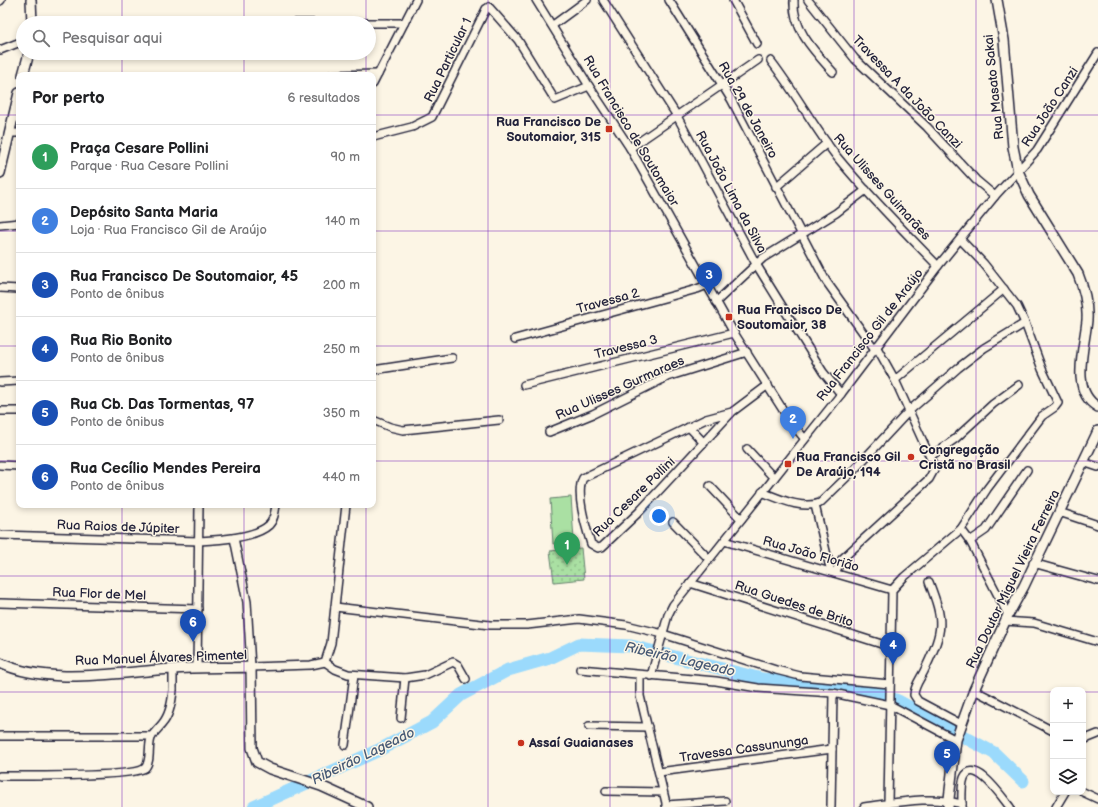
<!DOCTYPE html>
<html lang="pt">
<meta charset="utf-8">
<style>
:root{--surface:#fff;--page:#f6f6f6;--text:#202124;--muted:#757577;--line:#e0e0e0;--accent:#1a73e8}
body{margin:0;font-family:"Balsamiq Sans",sans-serif;background:var(--page);color:var(--text)}
.controls{position:absolute;right:12px;bottom:12px;display:grid;overflow:hidden;border-radius:8px;box-shadow:0 2px 6px #0003}
.controls button{width:36px;height:36px;display:grid;place-items:center;padding:0;border:0;border-bottom:1px solid var(--line);background:var(--surface);color:var(--text);font:20px sans-serif}
.you{position:absolute;left:659px;top:516px;width:14px;height:14px;margin:-10px;border:3px solid #fff;border-radius:50%;background:#1a73e8;box-shadow:0 0 0 6px #1a73e833}
.badge{display:grid;place-items:center;width:26px;height:26px;border-radius:50%;background:var(--accent);color:#fff;font-size:13px;font-weight:700}
.pin{position:absolute;translate:-50% -33px;filter:drop-shadow(0 1px 2px #0008)}
.pin::after{content:'';position:absolute;top:21px;width:14px;height:12px;background:inherit;clip-path:polygon(0 0,100% 0,50% 100%)}
.list{margin:0;padding:0;list-style:none}
h2{display:flex;justify-content:space-between;align-items:center;height:52px;margin:0;padding:0 16px;font-size:17px}
h2 small{font-size:13px;font-weight:400;color:var(--muted)}
.list li{display:grid;grid-template-columns:26px 1fr auto;gap:12px;align-items:center;box-sizing:border-box;height:64px;padding:0 16px;border-top:1px solid var(--line)}
.list b{display:block;font-size:15px;white-space:nowrap}
.list p{margin:0;font-size:13px;white-space:nowrap;color:var(--muted)}
.list em{font-size:13px;font-style:normal;color:var(--muted)}
.icon{flex:none;width:22px;height:22px;fill:none;stroke:currentColor;stroke-width:2;stroke-linecap:round;stroke-linejoin:round}
.map{position:relative;flex:none;width:1098px;height:807px;overflow:hidden}
.search{position:absolute;background:var(--surface);box-shadow:0 2px 6px #0003;left:16px;top:16px;width:360px;height:44px;display:flex;align-items:center;gap:10px;box-sizing:border-box;padding:0 14px;border-radius:22px;color:var(--muted);font-size:15px}
.panel{position:absolute;background:var(--surface);box-shadow:0 2px 6px #0003;left:16px;top:72px;width:360px;height:436px;border-radius:8px}
.map>svg:first-child{display:block}
.park{fill:url(#park-dots);stroke:#66816f}
.garden{fill:#aae0a3;stroke:#66816f}
.lines{fill:none;stroke-linecap:round;stroke-linejoin:round}
.river{stroke:#9bdafc;stroke-width:13}
.minor-casing{stroke:#22223b;stroke-width:10}
.tertiary-casing{stroke:#22223b;stroke-width:12}
.minor{stroke:#fcf5e5;stroke-width:7}
.tertiary{stroke:#fcf5e5;stroke-width:9}
.grid{fill:none;stroke:#7b2cbf;stroke-width:1;stroke-opacity:0.55}
.poi-dot{fill:#c8321e;stroke:#fcf5e5;stroke-width:1.5}
.labels{text-anchor:middle;dominant-baseline:central;stroke-width:3;stroke-linejoin:round;paint-order:stroke}
.street-label{font-size:13px;fill:#22223b;stroke:#fcf5e5}
.poi-label{font-size:13px;font-weight:bold;fill:#22223b;stroke:#fcf5e5;text-anchor:start}
.water-label{font-size:14px;font-style:italic;fill:#465975;stroke:#fcf5e5}
</style>
<div class="map">
<svg width="1098" height="807" viewBox="0 0 1098 807">
<defs>
<pattern id="park-dots" width="8" height="8" patternUnits="userSpaceOnUse"><rect width="8" height="8" fill="#aae0a3"/><path d="M2 2h.1M6 6h.1" fill="none" stroke="#92c08d" stroke-width="1.8" stroke-linecap="round"/></pattern>
</defs>
<rect width="100%" height="100%" fill="#fcf5e5"/>
<filter id="ink" filterUnits="userSpaceOnUse"><feTurbulence type="fractalNoise" baseFrequency=".025" numOctaves="2"/><feDisplacementMap in="SourceGraphic" scale="8" xChannelSelector="R" yChannelSelector="G"/><feConvolveMatrix kernelMatrix="1 2 1 2 8 2 1 2 1" color-interpolation-filters="sRGB"/></filter>
<g filter="url(#ink)">
<path class="park" d="M581,548L584,579L554,582L550,551Z"/>
<path class="garden" d="M571,497L574,540L553,544L550,499Z"/>
<g class="lines">
<path class="river" d="M254,807L379,750L432,722L461,695L508,670L550,658L579,644L631,646L762,679L876,692L898,701L994,753L1023,781"/>
<defs>
<g id="minor">
<path d="M536,0L589,86L630,148L734,333L790,421L804,438"/>
<path d="M603,0L677,116L756,264L823,372L841,394"/>
<path d="M669,0L731,99L826,281L874,348"/>
<path d="M733,0L757,44"/>
<path d="M794,0C792,29 815,52 833,72"/>
<path d="M808,0L855,59L927,127L976,180L995,196"/>
<path d="M0,1L1,0"/>
<path d="M217,23H404"/>
<path d="M553,25L587,0"/>
<path d="M0,50L23,41"/>
<path d="M771,61C795,92 813,126 837,157C868,195 904,231 938,266"/>
<path d="M332,75L378,74"/>
<path d="M373,84L416,0"/>
<path d="M9,133H19"/>
<path d="M373,137L412,127L432,117L486,9L489,7L518,40L555,100L589,86"/>
<path d="M630,148L758,60"/>
<path d="M776,187L827,143"/>
<path d="M0,225L19,223"/>
<path d="M0,288L19,289"/>
<path d="M716,302L763,258L836,213L866,190"/>
<path d="M515,339L697,289L707,285"/>
<path d="M373,370L452,358"/>
<path d="M895,380L1004,289"/>
<path d="M0,382L19,381"/>
<path d="M524,385L734,333"/>
<path d="M0,411H19"/>
<path d="M732,412L706,419L583,478C575,493 586,528 591,544L598,548L602,547L639,512L732,412L768,385"/>
<path d="M373,420L390,427L403,430L499,420"/>
<path d="M689,427L704,443"/>
<path d="M549,432L593,414L667,377L747,352"/>
<path d="M747,449L774,478"/>
<path d="M931,456L955,439L993,404L1019,385"/>
<path d="M1083,462L1098,467"/>
<path d="M0,465L19,466"/>
<path d="M710,486L741,519"/>
<path d="M762,492C778,498 802,510 820,503L852,472L909,411L958,368L984,348L1025,323"/>
<path d="M815,505L831,572"/>
<path d="M1059,512L1098,525"/>
<path d="M673,522L709,559"/>
<path d="M961,529L970,541L1008,615"/>
<path d="M0,535L199,541C218,540 255,538 269,525C274,520 275,512 276,505"/>
<path d="M234,538L247,602L251,667L311,665L325,662"/>
<path d="M724,541L892,590"/>
<path d="M970,541L986,530L1027,470"/>
<path d="M1033,563L1098,581"/>
<path d="M835,573L842,559L929,479L935,468L895,380L876,346"/>
<path d="M929,582C944,621 944,629 926,667C922,677 914,685 914,695L918,701L961,724"/>
<path d="M690,583L891,647"/>
<path d="M0,603L198,609"/>
<path d="M335,607L490,625H527L579,619L626,625L663,634L776,670L800,676L890,684"/>
<path d="M1005,621L1034,623L1098,642"/>
<path d="M325,662L331,643L346,505"/>
<path d="M325,662L335,669L348,674L405,678L425,675L453,662L458,665L466,679"/>
<path d="M197,668L199,505"/>
<path d="M580,669L716,681L758,688L833,693L890,705L956,740"/>
<path d="M640,675V696L667,807"/>
<path d="M651,676L668,615L673,605L841,394L938,266L995,196L1037,150L1098,53"/>
<path d="M173,688V669"/>
<path d="M974,690L1053,731"/>
<path d="M401,718L405,678"/>
<path d="M589,726L648,727"/>
<path d="M0,736H152"/>
<path d="M1083,740L1098,734"/>
<path d="M345,745L354,675"/>
<path d="M659,772L832,749"/>
<path d="M0,776C20,776 136,777 145,768C152,761 147,744 152,736C155,731 159,728 162,724C170,715 172,702 173,690"/>
<path d="M606,791L663,792"/>
<path d="M1083,792L1098,799"/>
<path d="M888,803L892,590L904,577L961,529L987,489L1042,416L1055,407L1058,403L1042,369L1025,323L1017,306L984,264L961,240"/>
<path d="M666,805L725,801"/>
<path d="M831,807L833,693"/>
<path d="M864,807C896,803 930,795 962,804"/>
<path d="M962,807C962,799 961,786 964,778C974,755 1004,800 1010,807"/>
<path d="M1056,807L1065,792"/>
</g>
<g id="tertiary">
<path d="M31,0L32,23"/>
<path d="M997,0L1004,40L1013,147L1018,171L1029,195L1078,274C1084,289 1088,304 1087,320C1085,346 1069,391 1098,407"/>
<path d="M23,75L29,53"/>
<path d="M0,173L19,93"/>
<path d="M0,663C50,686 118,672 172,669C198,667 224,668 251,667L252,748L257,762L270,769L321,786L367,807"/>
<path d="M948,807L956,740L974,690L1008,615L1024,586L1098,431"/>
</g>
</defs>
<use href="#minor" class="minor-casing"/>
<use href="#tertiary" class="tertiary-casing"/>
<use href="#minor" class="minor"/>
<use href="#tertiary" class="tertiary"/>
</g>
</g>
<path class="grid" d="M122,0V23M244,0V23M366,0V23M488,0V807M610,0V807M732,0V807M854,0V807M976,0V807M122,53V75M244,53V75M366,53V75M0,115H19M373,115H1098M0,231H19M373,231H1098M0,346H19M373,346H1098M0,461H19M373,461H1098M122,505V807M244,505V807M366,505V807M0,576H1098M0,692H1053M1083,692H1098"/>
<g class="poi-dot">
<rect x="605" y="125" width="8" height="8" rx="2"/>
<rect x="725" y="313" width="8" height="8" rx="2"/>
<circle cx="911" cy="457" r="4"/>
<rect x="784" y="460" width="8" height="8" rx="2"/>
<circle cx="521" cy="743" r="4"/>
</g>
<g class="labels">
<g class="street-label">
<text transform="translate(448 60) rotate(-64)">Rua Particular 1</text>
<text transform="translate(994 87) rotate(-96)">Rua Masato Sakai</text>
<text transform="translate(907 92) rotate(46)">Travessa A da João Canzi</text>
<text transform="translate(1050 107) rotate(-57)">Rua João Canzi</text>
<text transform="translate(748 110) rotate(61)">Rua 29 de Janeiro</text>
<text transform="translate(631 131) rotate(59)">Rua Francisco de Soutomaior</text>
<text transform="translate(882 187) rotate(48)">Rua Ulisses Guimarães</text>
<text transform="translate(731 192) rotate(62)">Rua João Lima da Silva</text>
<text transform="translate(608 301) rotate(-15)">Travessa 2</text>
<text transform="translate(870 335) rotate(-52)">Rua Francisco Gil de Araújo</text>
<text transform="translate(626 347) rotate(-14)">Travessa 3</text>
<text transform="translate(620 388) rotate(-24)">Rua Ulisses Gurmaraes</text>
<text transform="translate(634 497) rotate(-44)">Rua Cesare Pollini</text>
<text transform="translate(118 527) rotate(2)">Rua Raios de Júpiter</text>
<text transform="translate(811 554) rotate(16)">Rua João Florião</text>
<text transform="translate(1013 579) rotate(-64)">Rua Doutor Miguel Vieira Ferreira</text>
<text transform="translate(99 594) rotate(2)">Rua Flor de Mel</text>
<text transform="translate(794 604) rotate(18)">Rua Guedes de Brito</text>
<text transform="translate(161 658) rotate(-2)">Rua Manuel Álvares Pimentel</text>
<text transform="translate(744 749) rotate(-8)">Travessa Cassununga</text>
</g>
<g class="poi-label">
<text x="601" y="122" text-anchor="end">Rua Francisco De<tspan x="601" dy="15">Soutomaior, 315</tspan></text>
<text x="737" y="310">Rua Francisco De<tspan x="737" dy="15">Soutomaior, 38</tspan></text>
<text x="919" y="450">Congregação<tspan x="919" dy="15">Cristã no Brasil</tspan></text>
<text x="796" y="457">Rua Francisco Gil<tspan x="796" dy="15">De Araújo, 194</tspan></text>
<text x="529" y="743">Assaí Guaianases</text>
</g>
<g class="water-label">
<text transform="translate(680 659) rotate(13)">Ribeirão Lageado</text>
<text transform="translate(363 756) rotate(-26)">Ribeirão Lageado</text>
</g>
</g>
</svg>
<div class="controls">
<button>+</button>
<button>−</button>
<button><svg class="icon" aria-label="layers" viewBox="0 0 24 24"><path d="M12 4l9 5-9 5-9-5zM3 14l9 5 9-5"/></svg></button>
</div>
<div class="you"></div>
<div class="pin badge" style="left:567px;top:565px;background:#2e9e5b">1</div>
<div class="pin badge" style="left:793px;top:439px;background:#3f7fe0">2</div>
<div class="pin badge" style="left:709px;top:295px;background:#1a4fb4">3</div>
<div class="pin badge" style="left:893px;top:665px;background:#1a4fb4">4</div>
<div class="pin badge" style="left:947px;top:774px;background:#1a4fb4">5</div>
<div class="pin badge" style="left:193px;top:642px;background:#1a4fb4">6</div>
<div class="search"><svg class="icon" aria-label="search" viewBox="0 0 24 24"><circle cx="10" cy="10" r="6"/><path d="M15 15l6 6"/></svg>Pesquisar aqui</div>
<section class="panel">
<h2>Por perto<small>6 resultados</small></h2>
<ul class="list">
<li><span class="badge" style="background:#2e9e5b">1</span><div><b>Praça Cesare Pollini</b><p>Parque · Rua Cesare Pollini</p></div><em>90 m</em></li>
<li><span class="badge" style="background:#3f7fe0">2</span><div><b>Depósito Santa Maria</b><p>Loja · Rua Francisco Gil de Araújo</p></div><em>140 m</em></li>
<li><span class="badge" style="background:#1a4fb4">3</span><div><b>Rua Francisco De Soutomaior, 45</b><p>Ponto de ônibus</p></div><em>200 m</em></li>
<li><span class="badge" style="background:#1a4fb4">4</span><div><b>Rua Rio Bonito</b><p>Ponto de ônibus</p></div><em>250 m</em></li>
<li><span class="badge" style="background:#1a4fb4">5</span><div><b>Rua Cb. Das Tormentas, 97</b><p>Ponto de ônibus</p></div><em>350 m</em></li>
<li><span class="badge" style="background:#1a4fb4">6</span><div><b>Rua Cecílio Mendes Pereira</b><p>Ponto de ônibus</p></div><em>440 m</em></li>
</ul>
</section>
</div>
